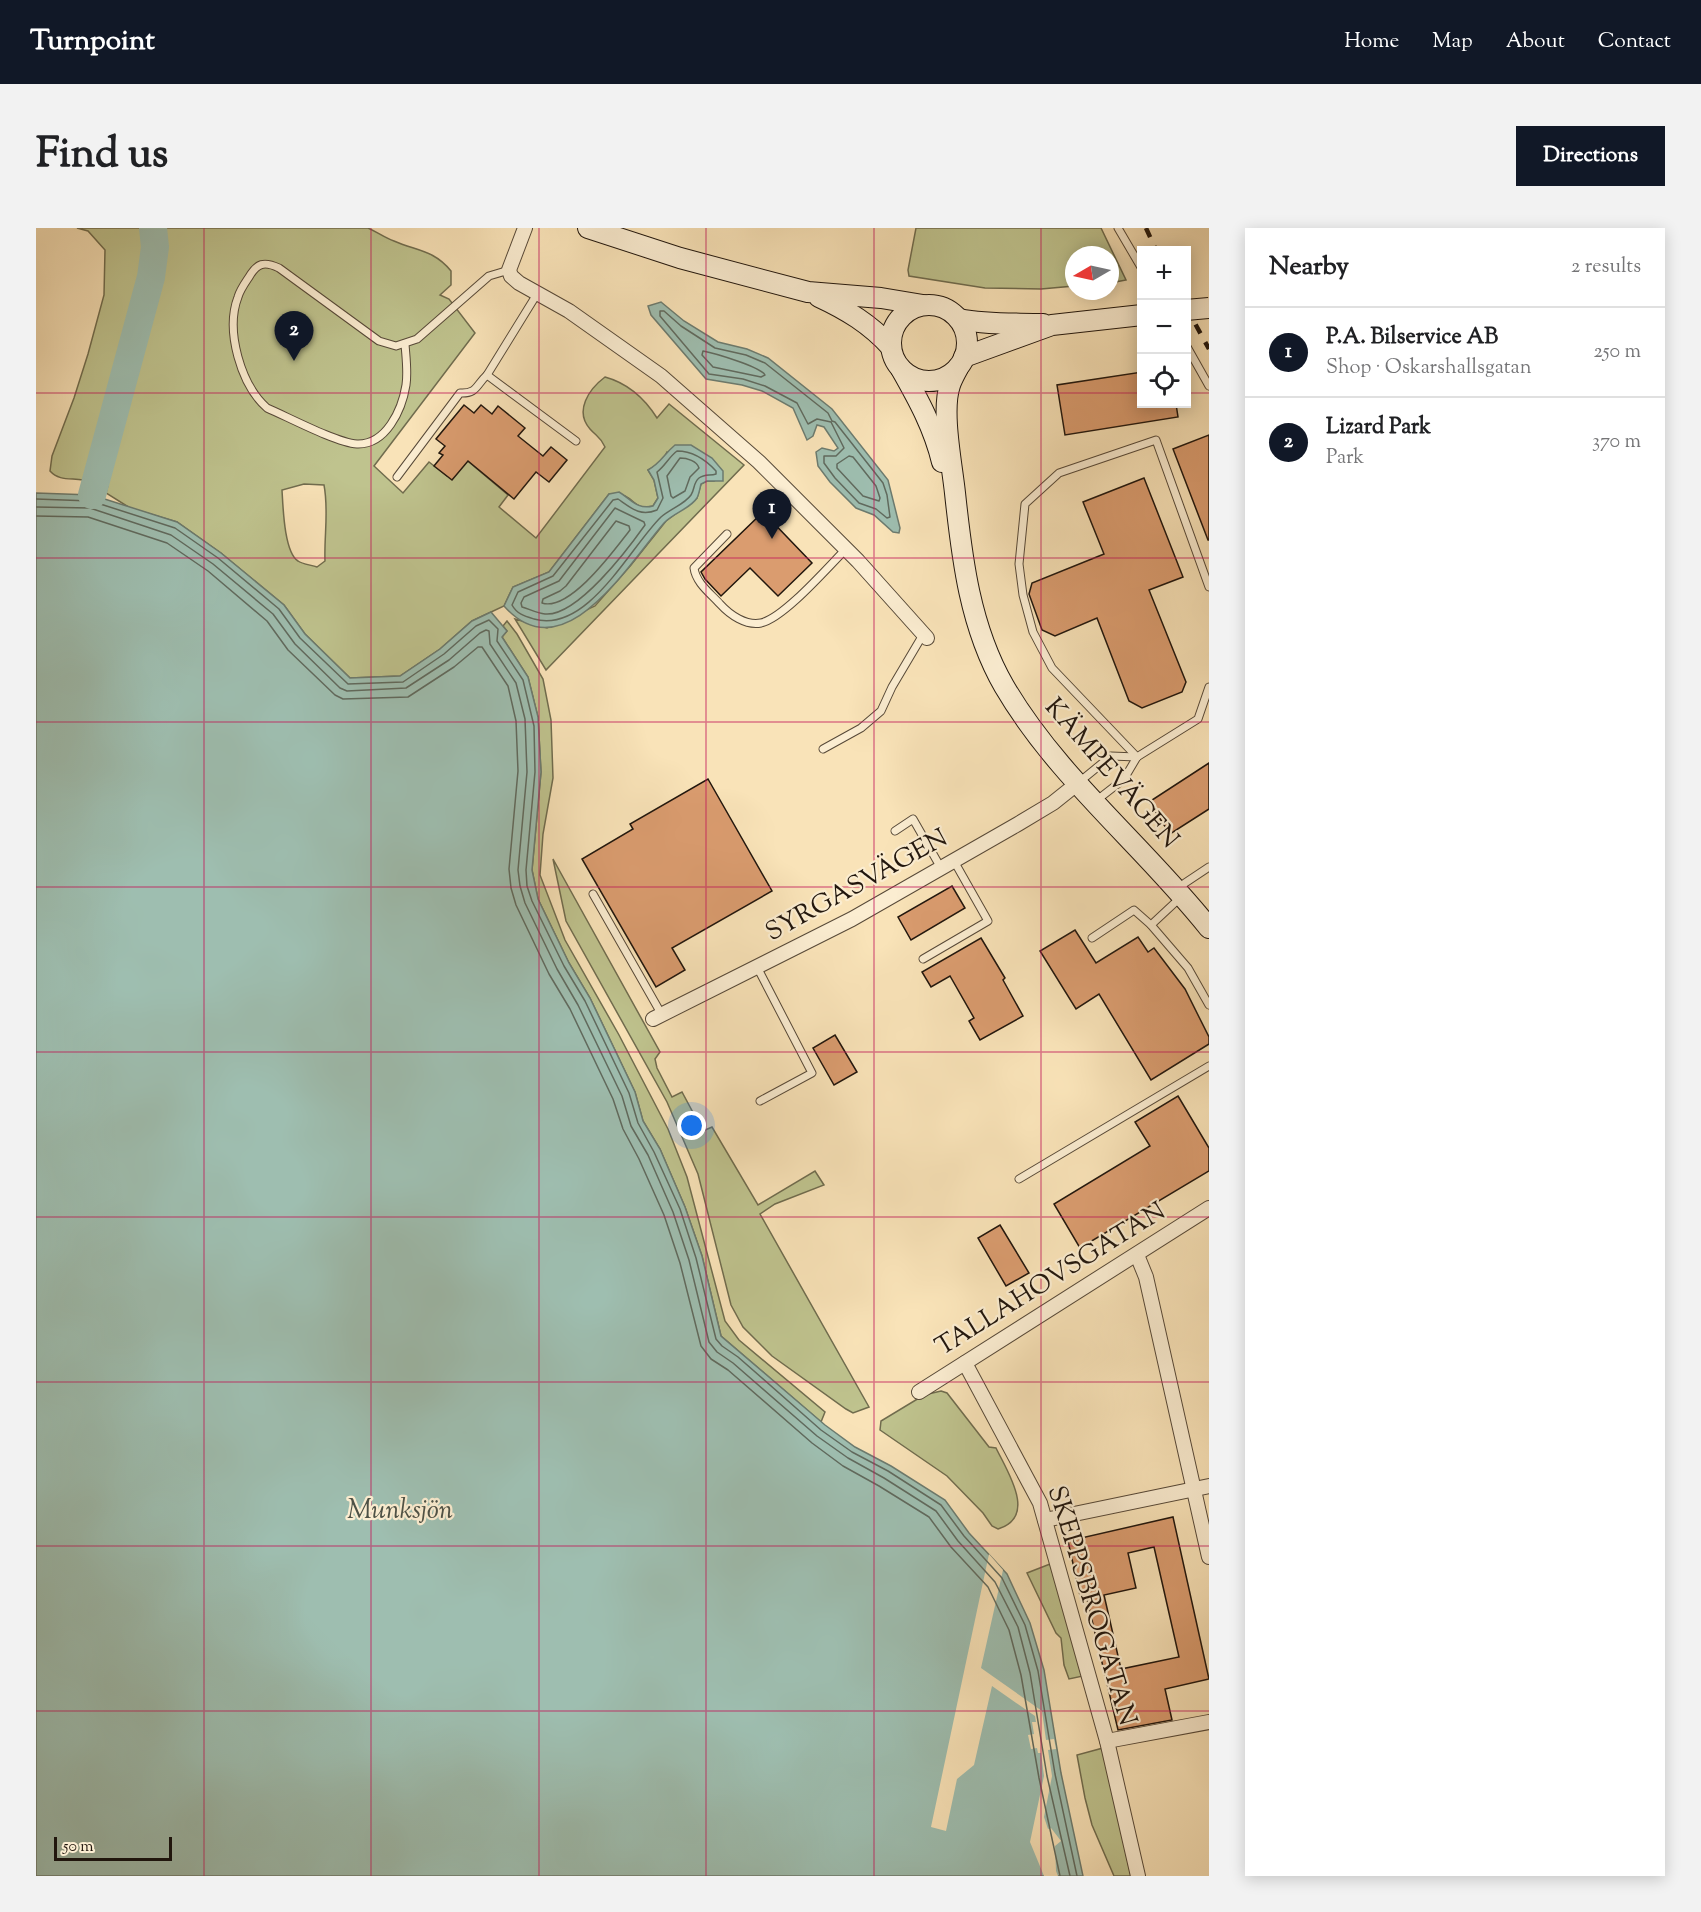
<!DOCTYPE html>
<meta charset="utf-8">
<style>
:root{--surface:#fff;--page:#f2f2f2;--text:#202124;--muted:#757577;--line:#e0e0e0;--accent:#111827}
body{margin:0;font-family:"Sorts Mill Goudy",serif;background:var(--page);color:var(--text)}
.controls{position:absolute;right:18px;top:18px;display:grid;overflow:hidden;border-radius:0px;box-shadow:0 3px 15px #0003}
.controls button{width:54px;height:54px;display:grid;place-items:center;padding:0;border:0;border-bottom:2px solid var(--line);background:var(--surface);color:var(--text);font:30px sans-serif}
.compass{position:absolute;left:1029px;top:18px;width:54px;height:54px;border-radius:50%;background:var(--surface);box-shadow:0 3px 15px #0003;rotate:261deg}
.scale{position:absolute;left:18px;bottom:15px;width:118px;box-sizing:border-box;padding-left:6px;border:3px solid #21160d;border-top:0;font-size:16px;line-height:21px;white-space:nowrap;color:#21160d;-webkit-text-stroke:4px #fbedd1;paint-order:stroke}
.you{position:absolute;left:656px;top:898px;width:21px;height:21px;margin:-15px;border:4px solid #fff;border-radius:50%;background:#1a73e8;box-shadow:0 0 0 9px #1a73e833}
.badge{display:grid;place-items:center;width:39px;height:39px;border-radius:50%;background:var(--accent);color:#fff;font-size:20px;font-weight:700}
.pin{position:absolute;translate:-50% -50px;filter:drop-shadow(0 2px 3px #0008)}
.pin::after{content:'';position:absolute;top:32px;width:21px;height:18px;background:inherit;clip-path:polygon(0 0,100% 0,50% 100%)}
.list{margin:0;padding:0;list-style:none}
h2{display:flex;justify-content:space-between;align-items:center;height:78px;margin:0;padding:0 24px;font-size:26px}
h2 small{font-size:20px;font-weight:400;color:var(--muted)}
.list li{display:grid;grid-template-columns:39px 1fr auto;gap:18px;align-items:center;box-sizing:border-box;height:90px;padding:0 24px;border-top:2px solid var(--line)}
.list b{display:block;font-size:22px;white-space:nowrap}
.list p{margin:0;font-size:20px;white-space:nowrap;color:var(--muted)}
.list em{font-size:20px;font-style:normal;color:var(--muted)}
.icon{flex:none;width:33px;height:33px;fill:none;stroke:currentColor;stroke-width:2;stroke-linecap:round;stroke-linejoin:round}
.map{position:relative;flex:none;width:1173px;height:1648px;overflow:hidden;border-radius:0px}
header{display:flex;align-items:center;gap:36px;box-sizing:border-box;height:84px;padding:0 30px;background:var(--accent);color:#fff}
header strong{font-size:28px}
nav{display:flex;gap:33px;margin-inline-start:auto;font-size:21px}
.intro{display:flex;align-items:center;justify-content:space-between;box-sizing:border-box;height:144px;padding:0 36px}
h1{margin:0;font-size:42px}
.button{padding:15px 27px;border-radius:0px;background:var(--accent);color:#fff;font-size:21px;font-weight:700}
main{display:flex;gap:36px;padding:0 36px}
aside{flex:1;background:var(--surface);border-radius:0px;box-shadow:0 3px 15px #0003}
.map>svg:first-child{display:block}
.green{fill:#bfc38e;stroke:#706c4e;stroke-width:1.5;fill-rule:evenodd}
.water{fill:#9ebeb0;stroke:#6c7b6f;stroke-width:1.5}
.pier{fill:#f9e3b8}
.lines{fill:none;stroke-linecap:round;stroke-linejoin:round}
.shore{stroke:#606a5e;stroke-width:1.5}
.river{stroke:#9ebeb0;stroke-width:28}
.building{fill:#da9c6f;stroke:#21160d;stroke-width:1.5;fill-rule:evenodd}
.lane-casing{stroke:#574938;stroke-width:9}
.street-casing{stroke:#574938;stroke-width:16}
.secondary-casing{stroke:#21160d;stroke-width:22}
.lane{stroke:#fbedd1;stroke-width:7}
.street{stroke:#fbedd1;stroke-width:14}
.secondary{stroke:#fbedd1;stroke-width:20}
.rail{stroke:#21160d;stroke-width:4.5;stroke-dasharray:10 10;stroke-linecap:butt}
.secondary-bridge-casing{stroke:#21160d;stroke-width:22;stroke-linecap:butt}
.secondary-bridge{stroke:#fbedd1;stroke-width:20}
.grid{fill:none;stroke:#c2185b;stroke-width:1.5;stroke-opacity:0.55}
.labels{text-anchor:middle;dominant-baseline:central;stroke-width:4.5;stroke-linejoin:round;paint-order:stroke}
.street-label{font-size:26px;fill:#21160d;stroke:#fbedd1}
.water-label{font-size:27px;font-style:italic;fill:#4d5146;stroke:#fbedd1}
</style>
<header>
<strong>Turnpoint</strong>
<nav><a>Home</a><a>Map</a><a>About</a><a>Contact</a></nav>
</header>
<div class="intro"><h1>Find us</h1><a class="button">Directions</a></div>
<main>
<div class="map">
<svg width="1173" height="1648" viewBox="0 0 1173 1648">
<rect width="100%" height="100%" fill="#f9e3b8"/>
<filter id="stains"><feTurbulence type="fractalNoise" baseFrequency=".00333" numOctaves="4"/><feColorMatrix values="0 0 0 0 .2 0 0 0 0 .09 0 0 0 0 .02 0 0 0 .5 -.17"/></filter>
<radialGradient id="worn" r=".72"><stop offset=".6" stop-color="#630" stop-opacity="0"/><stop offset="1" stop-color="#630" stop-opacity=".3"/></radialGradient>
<g class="green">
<path d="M41,0H332C341,4 349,10 358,13C381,23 398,22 415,43V57L404,67L413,71L439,105L338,238L367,265L393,234L411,248L427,229L472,267L463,279L500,310L569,219C564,208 561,209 554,201C538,183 553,161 569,149C591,155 609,171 621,190L633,176L708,237L510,442L479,391L511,400L559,378L595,337L630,293L661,270L665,256L671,253H677L631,224L625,235L612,242L618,252L622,270L617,278C600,282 601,274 589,268C585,266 578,267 573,266L513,344L477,359L468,378L436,393L404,421L364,448L314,450L269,406L248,377L185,325L141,294L94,280L70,265L72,257C64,255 55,253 47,252C34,250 23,253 14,243L16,228L38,170L52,126L68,67L69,22L52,3ZM268,256L288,257C293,283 288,307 289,333L281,339C275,337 266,336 262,333C248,324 247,278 246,262Z"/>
<path d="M880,0H1065L1090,52L1074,55V27H1038V58L1005,61L949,60L873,48L872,42Z"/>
<path d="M471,393L481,406L507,451L515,492L517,550L507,606L504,647L529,712L583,807L632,901L651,949L689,1093L703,1112L789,1184L785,1194L685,1108L666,1028L649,979L624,921L607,893L599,864L554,770L533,735L502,671L496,642L505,544L502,489L492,449L466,409L471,403L467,398Z"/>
<path d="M517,631L624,824L619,831L621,840L636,869L646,864L667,903L676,899L722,977L779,943L788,957L739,976L724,986L833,1179L817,1185L810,1181L736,1128L707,1099L695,1077L662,946L631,874L530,693Z"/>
<path d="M905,1163L911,1165L953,1219L960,1220C971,1243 1002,1289 962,1301L956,1298L947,1285L911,1248L844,1202L845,1193L888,1167Z"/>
<path d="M1014,1336L1047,1448L1033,1451L1028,1437L1025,1410L1020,1405L991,1345Z"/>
<path d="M1067,1520L1095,1648H1078L1056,1597L1049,1570L1041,1527Z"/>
</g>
<g class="water">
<path d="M625,74L648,93L682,114L711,121L732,130L796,181L852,252L864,300L863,305L857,304L838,287L820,280L794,254L782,238L780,224L786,220L798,223L802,220L788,199L781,197L777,208L771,212L757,180L726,163L706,157L670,151L615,87L612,78Z"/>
<path d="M639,217H655L676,230L687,243V253H671L665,256C664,260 663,266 661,270C654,281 637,285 628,295C593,335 528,446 468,378L477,359L513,344L573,266L583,264C595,271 601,282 617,278L622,270L618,252L612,242C626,234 627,227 639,217Z"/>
<path d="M0,265L56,267L141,294L185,325L248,377L269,406L314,450L364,448L404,421L436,393L455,384L471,403L466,409L492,449L502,489L505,544L496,642L502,671L533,735L554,770L599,864L607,893L624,921L649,979L666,1028L685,1108L789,1197L819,1219L855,1238L909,1272L933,1305L971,1346L994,1395L1008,1442L1025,1545L1047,1648H0Z"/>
</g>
<path class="pier" d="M953,1326L967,1342L945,1440L1006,1483L1010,1512L1018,1511L1020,1521L1012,1522L1016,1548L1008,1589L1012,1601L1015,1600L1025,1613L1019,1618L1020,1643L1022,1648H1008L994,1614L1008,1548L1005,1525H1002L1001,1520L995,1521L992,1507L998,1506L996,1494H1000L999,1488L956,1458L938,1537L921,1551L910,1603L895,1599Z"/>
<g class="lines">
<g class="shore">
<path d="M624,83H628L645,98L679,120L710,127L729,135L792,185L796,193L799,194L847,255L851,267L854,289L851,290L840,281L823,275L799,250L788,235V228H800L808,220L795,194L781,191L772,196L761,175L729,158L707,151L673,146L624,88Z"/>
<path d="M667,123C678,125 725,139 729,147L725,149L677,139L666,127Z"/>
<path d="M641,223C657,223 669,231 680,243V246C674,248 669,246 663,250C657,255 659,261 655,267C649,276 634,281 625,289C594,319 552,406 498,391C488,388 481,386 476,377L482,364L517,348L577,272L582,271C595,280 604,289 621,282L627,270L621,244C629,238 633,229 641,223Z"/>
<path d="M813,228L817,229L840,258L844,270L843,273L827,268L801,240V236Z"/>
<path d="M644,230C651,230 661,233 663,240L654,249L649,263L637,270L635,268L631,248Z"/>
<path d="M0,271L55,273L139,300L182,330L243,381L264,410L312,456L367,454L408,426L440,398L453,392L462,401L461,413L487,452L498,498L499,544L490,642L491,658L496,673L528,738L549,773L593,865L602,895L618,924L644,981L660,1030L680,1111L686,1118L702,1129L785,1202L816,1224L852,1243L905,1277L928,1308L966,1350L989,1397L1002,1443L1019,1546L1041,1648"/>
<path d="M0,279L54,280L135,307L177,336L237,386L259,416L304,460L311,463L370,460L413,432L444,405L450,402L453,403L454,416L480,455L489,491L491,544L482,642L484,658L489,675L521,741L542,777L586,868L595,898L612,927L637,984L653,1032L673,1114L681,1124L697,1135L781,1208L812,1230L848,1250L900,1283L922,1313L959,1354L982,1399L994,1445L1011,1548L1034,1648"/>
<path d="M579,280L608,294L609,297C592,321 541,389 509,386C501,385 493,381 486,379L485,375L488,369L523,353Z"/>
<path d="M0,288L52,289L131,315L172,343L231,393L252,422L299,467L307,471L372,469L418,439L442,419H446L472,458L480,493L482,543L473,641L475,660L480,677L513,746L534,781L577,871L587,901L603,931L628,987L644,1035L665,1118L675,1131L692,1142L776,1215L807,1238L843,1258L893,1289L915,1319L952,1359L973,1402L985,1447L1003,1550L1024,1648"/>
<path d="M580,293L593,298L594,302C579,321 534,384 506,375L507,371L524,363L530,358Z"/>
</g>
<path class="river" d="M56,267L115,49L119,19L117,0"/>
</g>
<g class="building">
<path d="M1106,144V176H1140L1142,189L1029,207L1021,157Z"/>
<path d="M428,177L438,185L445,177L456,186L462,178L489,200L482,208L507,228L515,219L531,232L513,254L500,244L478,271L432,233L416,252L398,238L407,227L403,225L409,218L400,211Z"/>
<path d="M1173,207V312H1172L1137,221Z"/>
<path d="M1108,250L1147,349L1113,362L1150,454L1146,464L1106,480L1093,473L1061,390L1019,408L1006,402L993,366L996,355L1068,326L1047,274Z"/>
<path d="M727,284L776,335L742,368L714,340L685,368L669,351L665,344Z"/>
<path d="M1173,535V581L1134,606L1113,574Z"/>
<path d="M672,551L736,663L636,720L649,742L620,759L546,631L597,601L594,596Z"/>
<path d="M916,658L929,680L875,712L862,689Z"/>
<path d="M1039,702L1060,735L1102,709L1112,724L1118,720L1149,761L1173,809V816L1115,852L1063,766L1040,781L1004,723Z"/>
<path d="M945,710L969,750L967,752L987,788L944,812L933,793L938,790L914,748L895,759L886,744Z"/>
<path d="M799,807L821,844L798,857L777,820Z"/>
<path d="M1142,868L1173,920V943L1044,1020L1018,976L1114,918L1099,894Z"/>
<path d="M964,997L993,1045L970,1058L942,1010Z"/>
<path d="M1137,1289L1173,1451L1129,1461L1136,1492L1082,1502L1051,1371L1045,1372L1032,1313ZM1118,1319L1143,1429L1085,1441L1068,1367L1100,1360L1092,1325Z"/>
</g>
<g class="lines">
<defs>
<g id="lane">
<path d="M1082,0L1106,41"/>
<path d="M369,116C370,130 372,144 370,157C366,182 350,217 321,216C301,215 252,189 231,180C205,157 189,103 202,69C204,62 209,55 213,49C221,35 228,33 243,40L343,113L360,118L381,111L453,48L473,42"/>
<path d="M1150,117L1173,158"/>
<path d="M451,147L540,213"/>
<path d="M361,249L424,165C441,166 440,157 451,147L501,66"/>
<path d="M691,306L658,340C660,355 674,365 684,376C694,387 710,398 725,395C748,390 792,339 810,321"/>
<path d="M787,521L825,500L845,483L856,459L888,405"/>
<path d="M1101,529L1016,440L997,404L987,367L983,336L989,276L1023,245L1120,212L1173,359"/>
<path d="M1042,555L1075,528L1101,529"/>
<path d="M1061,572L1088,551L1101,529L1162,491L1173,459"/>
<path d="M859,603L877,591L905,640"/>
<path d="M1143,659L1173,639"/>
<path d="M557,666L626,787"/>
<path d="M1145,669L1115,697L1152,740L1173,777"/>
<path d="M1056,710L1098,682L1115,697"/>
<path d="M887,731L952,693L918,633"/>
<path d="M721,739L776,845L724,873"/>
<path d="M983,951L1173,838"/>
</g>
<g id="street">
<path d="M489,0L473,42L475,48L483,55L533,83L625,148L723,234L822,333L891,410"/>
<path d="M617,791L816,691L982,596L1017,575L1042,555"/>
<path d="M1101,1027L1110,1049L1173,1329"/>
<path d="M929,1135L1004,1275L1071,1513L1102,1648"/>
<path d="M883,1164L1173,980"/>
<path d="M1009,1292L1173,1258"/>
<path d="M1071,1513L1173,1494"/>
</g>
<g id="secondary">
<path d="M552,0L644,30L772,64L845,70L887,77"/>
<path d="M783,69C811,82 834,96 855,119"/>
<circle cx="893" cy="115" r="38"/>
<path d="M923,91C951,97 979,95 1007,96"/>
<path d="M928,129L1016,97L1106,87"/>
<path d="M922,140C919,146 916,151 914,157C905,183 916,236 919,265C926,331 934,399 968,458C1021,549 1108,618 1173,700"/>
<path d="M865,141C882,171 898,200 906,234"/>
</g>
</defs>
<use href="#lane" class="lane-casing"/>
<use href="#street" class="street-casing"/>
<use href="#secondary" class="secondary-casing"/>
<use href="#lane" class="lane"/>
<use href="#street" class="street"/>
<use href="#secondary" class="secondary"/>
<g class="rail">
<path d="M1110,0L1120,22"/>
<path d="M1150,79L1173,121"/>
</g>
<defs>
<path id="secondary-bridge" d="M1150,82L1173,80"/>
</defs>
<use href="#secondary-bridge" class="secondary-bridge-casing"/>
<use href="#secondary-bridge" class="secondary-bridge"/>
</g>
<path class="grid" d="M168,0V1648M335,0V1648M503,0V1648M670,0V1648M838,0V1648M1005,0V1648M0,165H1106M1150,165H1173M0,330H1173M0,494H1173M0,659H1173M0,824H1173M0,989H1173M0,1154H1173M0,1318H1173M0,1483H1173"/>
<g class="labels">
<g class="street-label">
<text transform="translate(1075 546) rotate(49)">KÄMPEVÄGEN</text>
<text transform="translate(821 658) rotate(-29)">SYRGASVÄGEN</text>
<text transform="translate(1015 1052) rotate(-32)">TALLAHOVSGATAN</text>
<text transform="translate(1055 1378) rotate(73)">SKEPPSBROGATAN</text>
</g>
<g class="water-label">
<text x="364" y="1283">Munksjön</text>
</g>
</g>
<rect width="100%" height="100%" filter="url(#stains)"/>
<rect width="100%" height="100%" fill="url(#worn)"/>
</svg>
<div class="controls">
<button>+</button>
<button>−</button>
<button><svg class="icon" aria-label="locate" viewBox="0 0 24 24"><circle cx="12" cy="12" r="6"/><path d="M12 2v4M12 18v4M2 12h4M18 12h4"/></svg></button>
</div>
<svg class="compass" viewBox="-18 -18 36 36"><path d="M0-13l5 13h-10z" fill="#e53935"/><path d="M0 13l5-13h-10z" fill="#757577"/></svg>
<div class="scale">50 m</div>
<div class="you"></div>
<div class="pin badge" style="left:736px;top:311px">1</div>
<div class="pin badge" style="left:258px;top:133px">2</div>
</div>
<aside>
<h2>Nearby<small>2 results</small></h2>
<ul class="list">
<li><span class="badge">1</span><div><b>P.A. Bilservice AB</b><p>Shop · Oskarshallsgatan</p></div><em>250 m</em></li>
<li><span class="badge">2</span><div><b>Lizard Park</b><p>Park</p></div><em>370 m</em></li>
</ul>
</aside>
</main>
